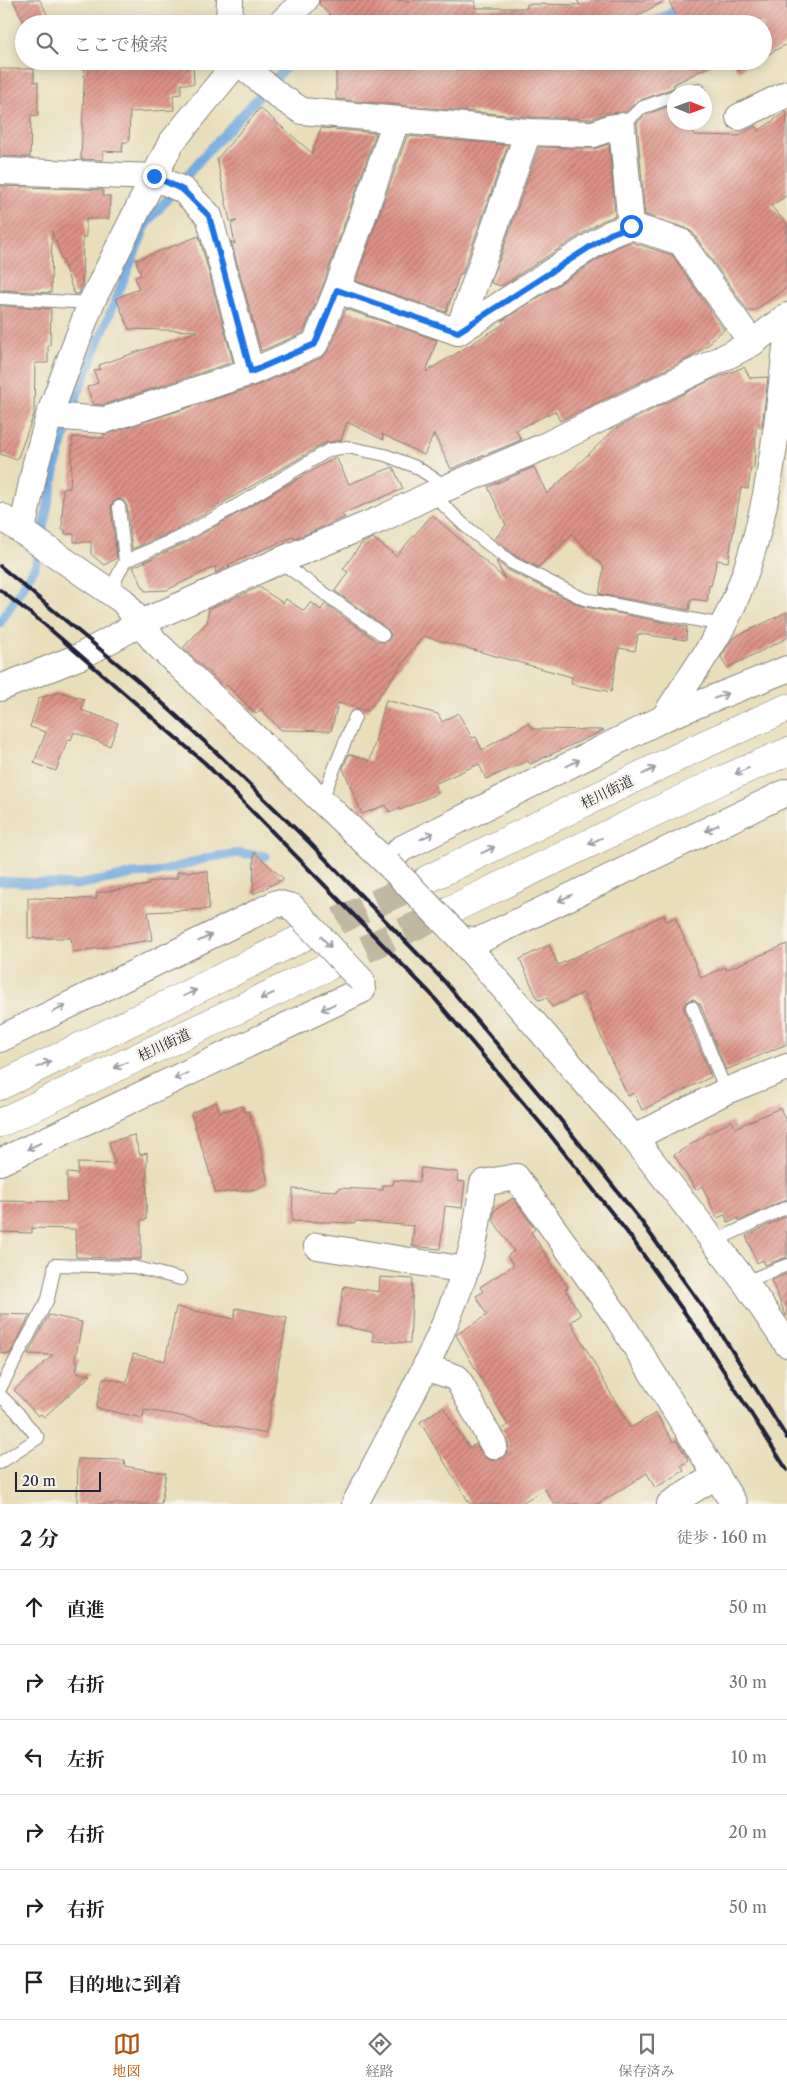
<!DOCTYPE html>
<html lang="ja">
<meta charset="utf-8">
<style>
:root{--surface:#fff;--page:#f6f6f6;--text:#202124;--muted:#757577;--line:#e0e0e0;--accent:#b45309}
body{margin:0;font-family:"Libre Caslon Text","Noto Serif JP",serif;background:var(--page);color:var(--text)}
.compass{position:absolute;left:667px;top:85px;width:45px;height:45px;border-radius:50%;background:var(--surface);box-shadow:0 2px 12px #0003;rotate:91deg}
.scale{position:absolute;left:15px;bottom:12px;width:86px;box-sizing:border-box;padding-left:5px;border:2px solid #22223b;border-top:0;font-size:14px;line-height:18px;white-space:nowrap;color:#22223b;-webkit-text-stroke:4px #f7f3e8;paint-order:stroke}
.stop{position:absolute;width:15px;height:15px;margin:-11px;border:4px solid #1a73e8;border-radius:50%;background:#fff}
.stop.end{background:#1a73e8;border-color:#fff;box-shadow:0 1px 5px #0008}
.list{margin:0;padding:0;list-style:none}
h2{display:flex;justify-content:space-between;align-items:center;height:65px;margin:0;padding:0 20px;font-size:21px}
h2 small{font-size:16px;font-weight:400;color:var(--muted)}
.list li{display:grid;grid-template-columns:32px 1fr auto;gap:15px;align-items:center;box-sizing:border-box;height:75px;padding:0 20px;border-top:1px solid var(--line)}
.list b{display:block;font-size:19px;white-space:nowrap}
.list em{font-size:16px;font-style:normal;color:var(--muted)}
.icon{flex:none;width:28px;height:28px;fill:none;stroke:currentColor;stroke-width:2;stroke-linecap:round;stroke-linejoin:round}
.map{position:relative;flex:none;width:787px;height:1504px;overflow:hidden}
.search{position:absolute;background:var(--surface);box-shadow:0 2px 12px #0003;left:15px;right:15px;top:15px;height:55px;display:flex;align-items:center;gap:12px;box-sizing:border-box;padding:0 18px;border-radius:28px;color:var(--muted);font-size:19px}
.sheet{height:515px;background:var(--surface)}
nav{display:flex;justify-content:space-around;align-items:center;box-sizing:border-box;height:70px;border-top:1px solid var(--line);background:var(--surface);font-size:14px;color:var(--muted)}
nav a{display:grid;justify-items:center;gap:2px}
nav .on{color:var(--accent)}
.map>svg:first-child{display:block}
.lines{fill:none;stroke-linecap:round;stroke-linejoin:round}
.stream{stroke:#71aae1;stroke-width:9}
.building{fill:url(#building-hatch)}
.tertiary-tunnel{stroke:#c0b8a1;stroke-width:28;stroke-dasharray:28 14;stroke-linecap:butt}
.service-casing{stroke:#85807a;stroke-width:14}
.minor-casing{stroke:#85807a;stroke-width:28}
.tertiary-casing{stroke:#85807a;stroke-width:29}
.service{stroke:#fff;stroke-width:12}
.minor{stroke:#fff;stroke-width:26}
.tertiary{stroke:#fff;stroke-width:28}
.rail{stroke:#22223b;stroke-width:4}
.minor-bridge-casing{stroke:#85807a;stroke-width:28;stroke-linecap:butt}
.minor-bridge{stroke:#fff;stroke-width:26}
.oneway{stroke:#9c9ca7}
.route{stroke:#1a73e8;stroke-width:6}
.labels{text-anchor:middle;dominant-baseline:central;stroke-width:5;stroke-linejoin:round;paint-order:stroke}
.street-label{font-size:14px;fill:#22223b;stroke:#f7f3e8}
</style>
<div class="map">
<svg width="787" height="1504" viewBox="0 0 787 1504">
<defs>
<pattern id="building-hatch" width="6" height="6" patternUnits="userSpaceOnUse" patternTransform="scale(1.25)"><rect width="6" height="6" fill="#de9286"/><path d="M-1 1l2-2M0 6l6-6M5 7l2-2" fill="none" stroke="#b4776f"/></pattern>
</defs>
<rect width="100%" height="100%" fill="#f7f3e8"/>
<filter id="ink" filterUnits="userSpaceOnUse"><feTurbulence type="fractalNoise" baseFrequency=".02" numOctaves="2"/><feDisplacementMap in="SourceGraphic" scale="10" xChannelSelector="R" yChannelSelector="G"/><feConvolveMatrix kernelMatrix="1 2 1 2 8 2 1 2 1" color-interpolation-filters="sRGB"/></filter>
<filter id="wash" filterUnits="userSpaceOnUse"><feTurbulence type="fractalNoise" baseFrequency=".0096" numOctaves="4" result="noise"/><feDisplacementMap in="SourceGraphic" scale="20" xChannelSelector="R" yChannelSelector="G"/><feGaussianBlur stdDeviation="1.12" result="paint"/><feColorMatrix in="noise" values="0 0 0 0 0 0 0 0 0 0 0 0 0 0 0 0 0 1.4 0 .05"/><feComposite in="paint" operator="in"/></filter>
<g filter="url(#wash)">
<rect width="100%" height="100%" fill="#e8deba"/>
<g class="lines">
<g class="stream">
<path d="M650,24L694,0"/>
<path d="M0,623L35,567L57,462L77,395L147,223L200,160L292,61"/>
<path d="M0,881L77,885L133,874L156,873L211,857L240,853L265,856"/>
</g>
</g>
<g id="blocks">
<g class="building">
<path d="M13,0H40L52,24H25Z"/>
<path d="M320,0L475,1V8H527V4L580,5L577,0H666L622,24H339L319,4Z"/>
<path d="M668,0H787V44L763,57V24H681Z"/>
<path d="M85,61H131L138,63L193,62L194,84H181V94L173,95L174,110L130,112L129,142H123L122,152L103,151V160L81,159Z"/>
<path d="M336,61H720L674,84V88L638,101L625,112L607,113L591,119L529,117L336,99Z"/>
<path d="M732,61H755L738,71Z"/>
<path d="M0,69H34V82H38V116L31,115L30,157L0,156Z"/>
<path d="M674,104V122H694V135L739,136L755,126L758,131L787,111V195L771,206L787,224V287L752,312L751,310L749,312L693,233L686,228L645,215L637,123L645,115Z"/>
<path d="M260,108L312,153L321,128L376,133L323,285L303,333L261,351L231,241L235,244L231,224L237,221H230L217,159Z"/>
<path d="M407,136L508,145L462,274L460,273L446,312L356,281Z"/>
<path d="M609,144L615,216L602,221L501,286L491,283L539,147L594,149Z"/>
<path d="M0,186L103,190V196H110L109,219H86V237H83L82,286L79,294H74L52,231L51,293L0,290Z"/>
<path d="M199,236L233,362L103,405L93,404L87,387L98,383L94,371L100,369L99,365L198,331L129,329L116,298L139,289L135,277L141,275L136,260Z"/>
<path d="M631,242L672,255L724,330L710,340L712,342L689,358L560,421L555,411L516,430L521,440L451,469L434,434L424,455L382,434L384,440L347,422L341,440L325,443L178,529L132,549L127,506L123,500L118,499L112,503L111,508L117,558L104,565L91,554V542H74V534H65V530H62L63,488H70L73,437L104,438L103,435L256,386L321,358L329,350L346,309L437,340L426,372L504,324L502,321L617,247Z"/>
<path d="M0,306L51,309L50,345H48V363H35L34,414L17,460L0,454Z"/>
<path d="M744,367L750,378L768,377L762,427H756L754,468H751L748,489L741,488L728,562L717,560L711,586L709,585L707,601L691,599L689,610L599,594L604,567L572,534L538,567L516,556L495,539L506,525L488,487L534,467L547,494L616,428L711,380Z"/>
<path d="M336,457L349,484L393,467L403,489L341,514L345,517L311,532L295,538L294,536L228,565L230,566L215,573L216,566L167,590L145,591L133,567L186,543Z"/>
<path d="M432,515L505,579L496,561L508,570L581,606L687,627L686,640L638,634L635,651L619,648L611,692L571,684L572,677L423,636L368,711L338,703L331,731L281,730L261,709L256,714L227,685L225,687L183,648L207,622L209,609L259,587L283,603L286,599L304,611L311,602L321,610L325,604L378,642H387L391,635L388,629L335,591L348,572L343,569L361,544L373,538L396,556Z"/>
<path d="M787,612V638L727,668L721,657L733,638Z"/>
<path d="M60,692L84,699L81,710L118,723L110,746L74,732L71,740L68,739L56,771L34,763L46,732L30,727L39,698Z"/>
<path d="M386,700L438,714L442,722L458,713L472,738L476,737L482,750L528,723L533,729L604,730L530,764L528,761L486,779L479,764L434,784L438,793L400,810L399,808L389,812L386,805L362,814L343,768L349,754L370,761Z"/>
<path d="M254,852L284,879L253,894Z"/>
<path d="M208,871L209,909L148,912L152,940L73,952L71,938H28V898L97,899L96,893L149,885V882L177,878V872Z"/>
<path d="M664,915L666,922L675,917L701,978L725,967L726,970L787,944V1044L726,1070L700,1004L694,999L689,1000L684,1005V1010L711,1077L642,1110L634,1093L628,1096L608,1053L583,993L552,1007L547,998L538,1000L520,959L549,945L558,965Z"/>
<path d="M216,1102L220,1112L242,1106L244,1112L248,1111L258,1137L268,1183L258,1189L216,1193L191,1113Z"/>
<path d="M780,1108L787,1123V1199L739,1221L738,1218L728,1223L725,1215L717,1218L702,1186L696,1190L674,1155L712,1131L732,1121L735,1128Z"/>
<path d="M134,1135L140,1155L147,1153L146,1220H141V1259L76,1257L75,1229L32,1228V1233L0,1232V1201L67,1202V1173L78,1174V1163L115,1164L109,1142Z"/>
<path d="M421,1168L458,1172L457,1181L465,1182L462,1208L445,1206L440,1249L412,1246L414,1226L356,1221L355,1223L292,1221L293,1189L338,1191V1188L383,1190V1185H393L394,1180L419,1182Z"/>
<path d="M513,1198L535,1229L531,1232L568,1288L565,1289L581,1315L571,1322L630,1428L656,1413L673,1442L676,1440L689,1461L681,1465L684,1471L655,1488L647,1473L598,1504H554L545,1489L520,1504H470L420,1422L443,1407L469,1448L476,1444L486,1458L493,1461L502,1459L507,1453L509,1446L502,1429L508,1425L456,1335L487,1315L476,1296L483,1292L480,1287L514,1265L507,1256L514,1251L493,1220L494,1211Z"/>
<path d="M787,1216V1257L765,1265L763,1260L757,1263L746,1236Z"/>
<path d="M787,1274V1316H786L771,1280Z"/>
<path d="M380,1277L413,1279L410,1343L373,1341V1332L337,1325L344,1286L379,1292Z"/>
<path d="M176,1307L234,1319L236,1308L287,1318L266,1434L171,1414L144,1410L143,1418L96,1408L103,1378L127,1382L133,1354L165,1361Z"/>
<path d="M0,1314L30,1315L10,1354L0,1353Z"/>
<path d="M49,1315L82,1322L75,1360L78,1361L76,1373L91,1375L44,1417L41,1414L38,1416L14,1390L53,1355L28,1354Z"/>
<path d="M78,1459L125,1460L124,1466L166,1473L161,1504H77Z"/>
</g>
</g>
</g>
<g filter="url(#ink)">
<use href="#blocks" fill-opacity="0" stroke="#85807a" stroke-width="1"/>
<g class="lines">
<g class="tertiary-tunnel">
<path d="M300,939L428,879"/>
<path d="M327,967L454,908"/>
</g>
<defs>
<g id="service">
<path d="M690,92L699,90"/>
<path d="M622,126L641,108L674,96"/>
<path d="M0,298L91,303"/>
<path d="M432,494L464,525L512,563L584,599L723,625"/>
<path d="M119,507L125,561"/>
<path d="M279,561L383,635"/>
<path d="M110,591L125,561L182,536L236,506L329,450L347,447L385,455L416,467L446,486"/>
<path d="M322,799L355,717"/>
<path d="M692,1007L726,1091"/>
<path d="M715,1241L787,1207"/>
<path d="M745,1282L787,1265"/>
<path d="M0,1389L48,1299L55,1265L134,1267L181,1279"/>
<path d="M0,1395L17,1412L38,1438L0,1463"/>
</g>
<g id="minor">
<path d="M229,24L230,0"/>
<path d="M280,24L305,0"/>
<path d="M237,61L279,96L302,111L528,132L594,134L609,128L622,126L631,226"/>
<path d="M739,117L787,94"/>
<path d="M0,171L154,177L183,190L209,216L251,372"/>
<path d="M337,290L458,332L610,234L631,226L681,242L752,343"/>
<path d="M458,332L528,132"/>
<path d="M49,416L105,420L251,372L315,344L337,290L396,121"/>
<path d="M0,516L123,601L156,643L388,864L401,849L664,718L787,669"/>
<path d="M22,531L36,463L49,416L91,303L171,143L238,61"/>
<path d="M0,688L81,656L141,623L279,561L381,519L432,494L545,446L737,351L752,343L787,316"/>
<path d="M664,718C683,687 706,657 723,625C767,542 777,431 787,338"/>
<path d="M460,938L634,1138L745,1282L787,1344"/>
<path d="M460,938L478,941L787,792"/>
<path d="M0,1039L277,903L292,907"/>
<path d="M634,1138L726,1091L787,1067"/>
<path d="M0,1162L362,990L361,980"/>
<path d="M317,1246L466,1270"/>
<path d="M426,1367L457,1378L494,1446"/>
<path d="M355,1504C395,1426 439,1349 467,1266C476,1241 479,1209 483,1183L516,1177L618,1318L734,1504"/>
<path d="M670,1504L717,1475"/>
</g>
<g id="tertiary">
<path d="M428,879L705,744L787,708"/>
<path d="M454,908L724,779L787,752"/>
<path d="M0,1086L300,939"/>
<path d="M0,1123L327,967"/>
</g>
</defs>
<use href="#service" class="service-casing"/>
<use href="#minor" class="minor-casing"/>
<use href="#tertiary" class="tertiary-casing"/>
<use href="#service" class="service"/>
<use href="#minor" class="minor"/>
<use href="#tertiary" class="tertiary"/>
<g class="rail">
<path d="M0,566L137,680L216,752L309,842L444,981L559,1118L641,1221L717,1327L787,1438"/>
<path d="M0,590L44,624L205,763L430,993L547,1131L627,1232L702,1337L787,1470"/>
</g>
<defs>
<g id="minor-bridge">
<path d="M388,864L460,938"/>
<path d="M292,907L361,980"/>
</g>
</defs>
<use href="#minor-bridge" class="minor-bridge-casing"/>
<use href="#minor-bridge" class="minor-bridge"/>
</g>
<defs><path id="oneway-shaft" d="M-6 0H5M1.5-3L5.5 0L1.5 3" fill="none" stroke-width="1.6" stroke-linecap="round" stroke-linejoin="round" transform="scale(1.25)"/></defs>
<g class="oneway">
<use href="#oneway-shaft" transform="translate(721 696) rotate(-21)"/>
<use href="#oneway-shaft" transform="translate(573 763) rotate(-27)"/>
<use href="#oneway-shaft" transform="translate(649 771) rotate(-26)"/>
<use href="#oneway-shaft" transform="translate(742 771) rotate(156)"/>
<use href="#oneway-shaft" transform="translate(712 828) rotate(154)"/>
<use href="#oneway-shaft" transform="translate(427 836) rotate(-27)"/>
<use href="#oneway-shaft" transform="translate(595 841) rotate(155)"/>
<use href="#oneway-shaft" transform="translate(488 850) rotate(-26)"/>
<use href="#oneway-shaft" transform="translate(565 898) rotate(154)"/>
<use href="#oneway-shaft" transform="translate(205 938) rotate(-26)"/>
<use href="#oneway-shaft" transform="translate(326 942) rotate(47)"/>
<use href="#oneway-shaft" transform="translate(190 993) rotate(-26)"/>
<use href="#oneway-shaft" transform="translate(267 996) rotate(155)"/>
<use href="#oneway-shaft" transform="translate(328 1007) rotate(155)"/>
<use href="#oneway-shaft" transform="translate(59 1009) rotate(-26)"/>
<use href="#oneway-shaft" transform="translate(44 1064) rotate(-26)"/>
<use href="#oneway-shaft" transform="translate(121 1065) rotate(155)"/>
<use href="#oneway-shaft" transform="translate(181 1076) rotate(155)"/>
<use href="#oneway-shaft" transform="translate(34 1146) rotate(155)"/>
</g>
</g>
<g class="lines" filter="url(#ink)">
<path class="route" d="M154,176L183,190L209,216L251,372L315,344L337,290L458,332L610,234L631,226"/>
</g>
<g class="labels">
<g class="street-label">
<text transform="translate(607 792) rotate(-26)">桂川街道</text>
<text transform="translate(164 1045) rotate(-25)">桂川街道</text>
</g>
</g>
</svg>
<svg class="compass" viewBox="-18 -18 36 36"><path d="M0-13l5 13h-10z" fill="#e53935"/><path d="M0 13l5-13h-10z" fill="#757577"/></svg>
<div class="scale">20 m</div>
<div class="stop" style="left:631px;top:226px"></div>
<div class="stop end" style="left:154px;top:176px"></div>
<div class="search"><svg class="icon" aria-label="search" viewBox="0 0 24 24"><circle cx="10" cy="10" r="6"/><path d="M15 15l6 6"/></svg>ここで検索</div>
</div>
<section class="sheet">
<h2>2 分<small>徒歩 · 160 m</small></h2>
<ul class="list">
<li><svg class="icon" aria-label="ahead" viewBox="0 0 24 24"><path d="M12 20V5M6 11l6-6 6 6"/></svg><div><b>直進</b></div><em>50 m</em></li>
<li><svg class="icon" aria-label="right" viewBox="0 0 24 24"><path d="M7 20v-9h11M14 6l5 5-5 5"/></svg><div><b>右折</b></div><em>30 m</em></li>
<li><svg class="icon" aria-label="left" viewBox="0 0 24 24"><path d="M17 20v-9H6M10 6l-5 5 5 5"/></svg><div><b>左折</b></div><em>10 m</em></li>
<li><svg class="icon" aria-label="right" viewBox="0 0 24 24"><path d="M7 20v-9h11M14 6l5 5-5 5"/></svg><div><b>右折</b></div><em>20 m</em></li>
<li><svg class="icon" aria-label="right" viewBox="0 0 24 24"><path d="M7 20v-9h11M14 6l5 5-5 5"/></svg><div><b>右折</b></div><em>50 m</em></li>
<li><svg class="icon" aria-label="arrive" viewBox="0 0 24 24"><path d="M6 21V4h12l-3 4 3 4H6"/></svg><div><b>目的地に到着</b></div></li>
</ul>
</section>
<nav>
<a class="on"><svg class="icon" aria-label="map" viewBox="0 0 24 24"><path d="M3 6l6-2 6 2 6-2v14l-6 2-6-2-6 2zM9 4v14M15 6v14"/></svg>地図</a>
<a><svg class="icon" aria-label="directions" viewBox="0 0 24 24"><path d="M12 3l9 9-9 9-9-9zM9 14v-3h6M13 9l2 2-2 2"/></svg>経路</a>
<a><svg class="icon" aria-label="saved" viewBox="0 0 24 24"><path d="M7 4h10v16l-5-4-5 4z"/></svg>保存済み</a>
</nav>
